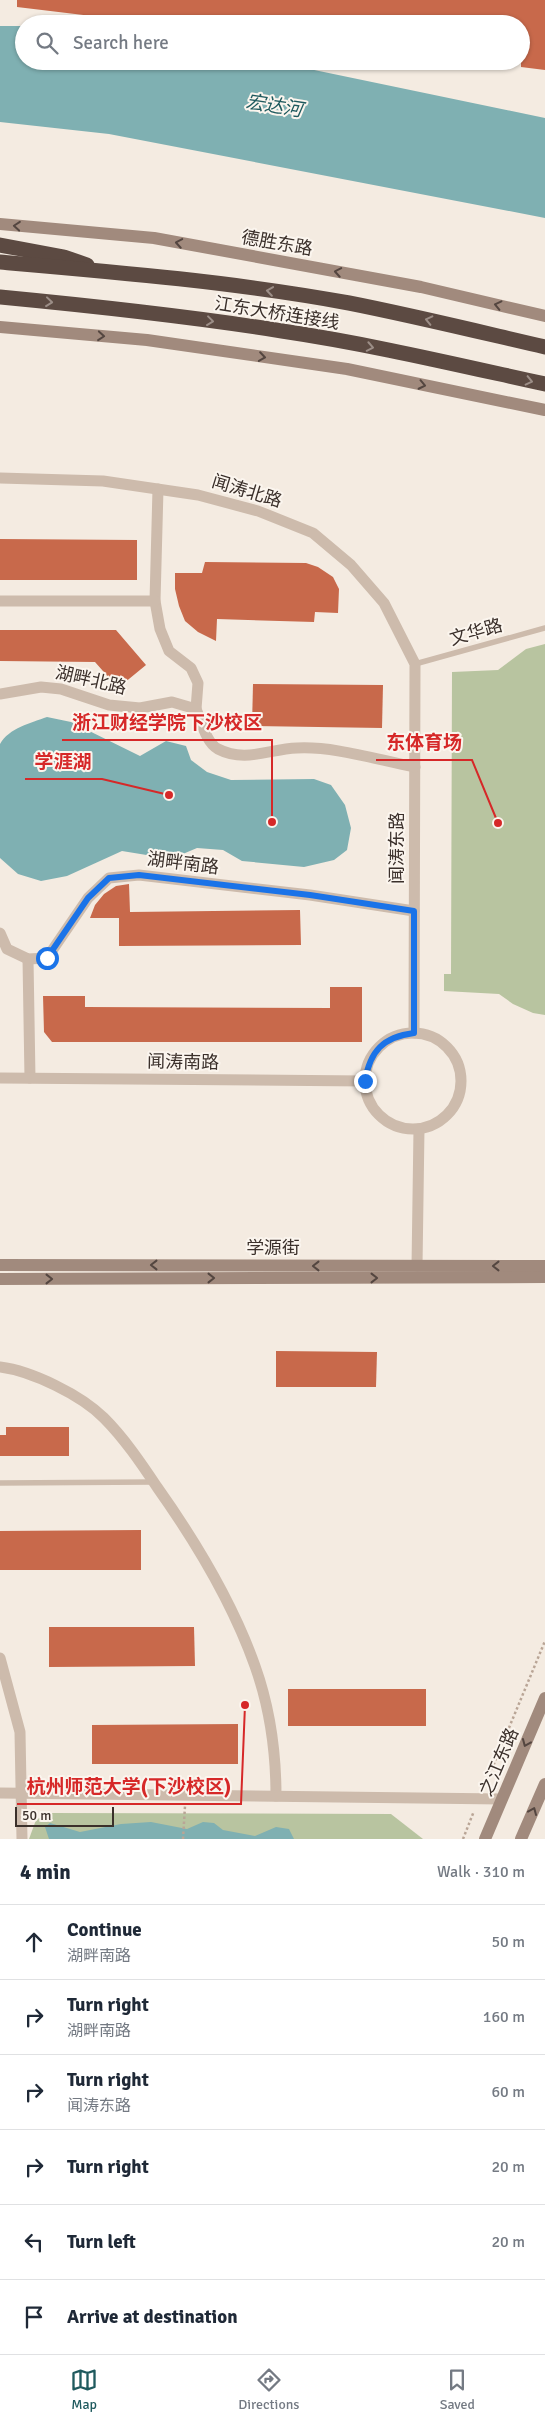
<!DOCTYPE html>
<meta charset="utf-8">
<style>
:root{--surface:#fff;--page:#f2f2f3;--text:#1f2937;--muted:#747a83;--line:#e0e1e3;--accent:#1f5a5e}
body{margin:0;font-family:Signika,"Noto Sans SC",sans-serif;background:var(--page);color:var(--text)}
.scale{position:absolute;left:15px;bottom:12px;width:99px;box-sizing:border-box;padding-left:5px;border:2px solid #3b302b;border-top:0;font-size:14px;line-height:18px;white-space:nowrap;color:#3b302b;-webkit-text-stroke:4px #fbf5ee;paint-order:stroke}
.stop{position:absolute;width:15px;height:15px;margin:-11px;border:4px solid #1a73e8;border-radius:50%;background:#fff}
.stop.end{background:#1a73e8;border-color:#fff;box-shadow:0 1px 5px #0008}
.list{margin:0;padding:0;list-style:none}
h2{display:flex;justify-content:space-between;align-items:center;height:65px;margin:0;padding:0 20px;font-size:21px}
h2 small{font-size:16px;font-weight:400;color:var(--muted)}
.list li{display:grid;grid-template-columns:32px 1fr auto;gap:15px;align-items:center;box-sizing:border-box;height:75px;padding:0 20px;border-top:1px solid var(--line)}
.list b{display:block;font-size:19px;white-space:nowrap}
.list p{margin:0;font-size:16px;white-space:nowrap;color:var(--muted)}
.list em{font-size:16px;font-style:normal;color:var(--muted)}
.icon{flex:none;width:28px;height:28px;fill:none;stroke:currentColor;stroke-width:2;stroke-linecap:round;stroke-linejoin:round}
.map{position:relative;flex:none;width:545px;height:1839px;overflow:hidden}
.search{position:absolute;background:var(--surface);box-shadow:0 1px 4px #0004;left:15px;right:15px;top:15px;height:55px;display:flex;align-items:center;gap:12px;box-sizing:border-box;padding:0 18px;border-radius:28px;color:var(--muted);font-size:19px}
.sheet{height:515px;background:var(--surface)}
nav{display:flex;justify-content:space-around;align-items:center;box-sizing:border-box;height:70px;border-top:1px solid var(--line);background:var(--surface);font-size:14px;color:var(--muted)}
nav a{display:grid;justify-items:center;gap:2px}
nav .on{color:var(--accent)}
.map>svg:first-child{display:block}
.green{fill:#b8c4a0}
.water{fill:#7fb0b2}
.building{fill:#c8694b}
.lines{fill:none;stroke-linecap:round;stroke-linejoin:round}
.path{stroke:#b9a596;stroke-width:2.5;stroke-dasharray:2.5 2.5;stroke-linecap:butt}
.lane{stroke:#cdbbac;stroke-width:5.5}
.street{stroke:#cdbbac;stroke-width:11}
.secondary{stroke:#a18a7d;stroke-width:12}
.highway{stroke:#5c4a42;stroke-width:15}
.oneway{stroke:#544640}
.oneway2{stroke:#9c8e87}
.route{stroke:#1a73e8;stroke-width:6}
.labels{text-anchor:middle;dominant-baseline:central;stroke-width:4;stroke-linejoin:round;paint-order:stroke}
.street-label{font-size:18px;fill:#3b302b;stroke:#fbf5ee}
.water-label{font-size:19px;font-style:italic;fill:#1f5a5e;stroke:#fbf5ee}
.leader{fill:none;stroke:#d62828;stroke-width:2}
.callout-dot{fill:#d62828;stroke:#fbf5ee;stroke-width:2}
.callout-label{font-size:19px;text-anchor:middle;font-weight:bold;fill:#d62828;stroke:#fbf5ee;stroke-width:4;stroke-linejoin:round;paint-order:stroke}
</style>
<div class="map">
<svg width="545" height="1839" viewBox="0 0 545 1839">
<rect width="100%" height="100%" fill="#f4ebe1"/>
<g class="green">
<path d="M545,644V1015L533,1013L513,1004L499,994L444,991V974H451L452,672L498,670L526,649Z"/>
<path d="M48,1813L391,1814L423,1839H29L36,1820Z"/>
</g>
<g class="water">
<path d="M0,26H24V61H271L545,118V218L109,134L0,122Z"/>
<path d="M47,717L71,722L140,756L166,741L186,746L191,760L207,772L231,780L314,779L331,785L345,805L351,828L347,850L334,860L304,867L242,861L223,850L197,848L171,859L122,851L67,876L41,881L18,874L0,858V744C9,728 31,723 47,717Z"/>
<path d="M151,1822L187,1829L203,1822L214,1823L223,1830L255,1836L276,1827L289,1829L294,1839H49L45,1827L50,1823L80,1832L121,1824Z"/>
</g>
<g class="building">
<path d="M17,0H545V70L521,67V24H158L17,7Z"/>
<path d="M0,539L137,540V580H0Z"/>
<path d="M205,562L306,563L318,567L333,577L339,589L338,613L315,612L314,622L217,619L216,641L198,632L185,621L179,606L175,589V573H202Z"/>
<path d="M0,630H116L146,665L118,688L95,662L0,661Z"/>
<path d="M253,684L383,685L382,728L252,726Z"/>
<path d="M129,884L130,912L300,910L301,945L119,946V918H90L95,905L104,894L116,886Z"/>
<path d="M330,987H362V1042H52L44,1032L43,996H85V1007L330,1008Z"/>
<path d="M276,1351L377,1352L376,1387H276Z"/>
<path d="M6,1427H69V1456H0V1435H6Z"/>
<path d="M141,1530V1570H0V1531Z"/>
<path d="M49,1627H194L195,1666L49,1667Z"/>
<rect x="288" y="1689" width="138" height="37"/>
<path d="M238,1724V1764H92V1725Z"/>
</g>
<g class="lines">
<g class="path">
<path d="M484,1788L545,1641"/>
<path d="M183,1839L185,1806"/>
<path d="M463,1839L474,1811"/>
</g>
<g class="lane">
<path d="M415,664L545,628"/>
<path d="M0,1483L153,1482"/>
</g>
<g class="street">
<path d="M0,478L103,481L198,495L258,511L313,533L351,565L384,603L415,664L414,1033"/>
<path d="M158,489L155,601L160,629L169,651L191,668L198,683L196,709"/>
<path d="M0,601H155"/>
<path d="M0,694L41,687L61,689L109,705L140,708L172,702L196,709C201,720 206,743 218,749C245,763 269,749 297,748C334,746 378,760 415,767"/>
<path d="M0,933L7,949L28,959L47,958L88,898L109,878L139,875L310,895L414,911"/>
<path d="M28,959L30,1078"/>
<circle cx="413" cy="1081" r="48"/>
<path d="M0,1078L365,1081"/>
<path d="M417,1266L419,1129"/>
<path d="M0,1367C32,1371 81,1395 104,1418C124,1438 141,1463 157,1487C196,1542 232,1601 255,1666C270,1708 276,1751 276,1796"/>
<path d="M0,1658L20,1732L22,1839"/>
<path d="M0,1793L502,1799"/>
</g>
<g class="secondary">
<path d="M0,224L154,238L421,287L545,316"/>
<path d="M0,327L147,340L347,369L545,410"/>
<path d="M0,1265L545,1266"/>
<path d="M0,1279L545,1277"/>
<path d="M485,1839L545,1698"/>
<path d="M521,1839L545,1784"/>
</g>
<g class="highway">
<path d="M0,245L64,257L87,265"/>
<path d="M0,262C116,272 235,282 349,303C415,316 480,332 545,347"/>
<path d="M0,297C94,306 188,316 282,331C370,344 458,365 545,384"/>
</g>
</g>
<defs><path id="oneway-chevron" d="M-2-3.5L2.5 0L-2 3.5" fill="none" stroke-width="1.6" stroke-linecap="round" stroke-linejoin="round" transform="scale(1.25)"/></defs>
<g class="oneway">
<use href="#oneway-chevron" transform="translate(17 226) rotate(-175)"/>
<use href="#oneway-chevron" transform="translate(179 243) rotate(-170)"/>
<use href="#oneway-chevron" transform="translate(338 272) rotate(-170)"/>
<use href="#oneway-chevron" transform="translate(498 305) rotate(-167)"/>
<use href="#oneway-chevron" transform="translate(101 336) rotate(5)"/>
<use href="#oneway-chevron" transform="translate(262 357) rotate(8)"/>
<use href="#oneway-chevron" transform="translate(422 385) rotate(12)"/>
<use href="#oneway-chevron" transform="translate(154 1265) rotate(-180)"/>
<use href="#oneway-chevron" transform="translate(316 1266) rotate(-180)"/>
<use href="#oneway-chevron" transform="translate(496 1266) rotate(-180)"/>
<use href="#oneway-chevron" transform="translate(211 1278)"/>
<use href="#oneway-chevron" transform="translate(374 1278)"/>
<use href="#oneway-chevron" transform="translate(49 1279)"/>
<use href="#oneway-chevron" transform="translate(526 1743) rotate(113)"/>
<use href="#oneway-chevron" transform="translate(533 1811) rotate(-67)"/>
</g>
<g class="oneway2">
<use href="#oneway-chevron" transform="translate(270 291) rotate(-172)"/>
<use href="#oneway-chevron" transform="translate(49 302) rotate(6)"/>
<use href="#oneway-chevron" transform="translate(429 320) rotate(-167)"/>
<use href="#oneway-chevron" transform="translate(210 321) rotate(7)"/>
<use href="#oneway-chevron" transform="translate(370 347) rotate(11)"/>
<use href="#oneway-chevron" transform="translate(529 381) rotate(13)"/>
</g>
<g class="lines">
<path class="route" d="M47,958L88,898L109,878L139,875L310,895L414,911V1033C383,1037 370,1051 365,1081"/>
</g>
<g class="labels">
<g class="street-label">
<text transform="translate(277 243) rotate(10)">德胜东路</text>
<text transform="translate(277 313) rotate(9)">江东大桥连接线</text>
<text transform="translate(247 491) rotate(17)">闻涛北路</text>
<text transform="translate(476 632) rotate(-16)">文华路</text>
<text transform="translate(91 680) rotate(13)">湖畔北路</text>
<text transform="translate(397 848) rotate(-90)">闻涛东路</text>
<text transform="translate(183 863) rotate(7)">湖畔南路</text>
<text transform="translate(183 1062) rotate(1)">闻涛南路</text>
<text x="273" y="1248">学源街</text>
<text transform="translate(499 1762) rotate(-67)">之江东路</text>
</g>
<g class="water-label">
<text transform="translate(274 106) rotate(9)">宏达河</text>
</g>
</g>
<path class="leader" d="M272 822L272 740H62M498 823L472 760H376M169 795L102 779H25M245 1705L241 1804H17"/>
<g class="callout-dot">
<circle cx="272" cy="822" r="5"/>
<circle cx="498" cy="823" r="5"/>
<circle cx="169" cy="795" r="5"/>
<circle cx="245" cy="1705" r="5"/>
</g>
<g class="callout-label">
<text x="167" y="729">浙江财经学院下沙校区</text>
<text x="424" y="749">东体育场</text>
<text x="63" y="768">学涯湖</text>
<text x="129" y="1793">杭州师范大学(下沙校区)</text>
</g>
</svg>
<div class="scale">50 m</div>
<div class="stop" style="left:47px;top:958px"></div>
<div class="stop end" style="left:365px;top:1081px"></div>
<div class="search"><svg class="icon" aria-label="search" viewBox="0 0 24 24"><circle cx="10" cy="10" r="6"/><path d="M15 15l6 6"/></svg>Search here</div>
</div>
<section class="sheet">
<h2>4 min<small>Walk · 310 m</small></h2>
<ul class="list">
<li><svg class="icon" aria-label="ahead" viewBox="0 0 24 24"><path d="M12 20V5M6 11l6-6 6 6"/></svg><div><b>Continue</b><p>湖畔南路</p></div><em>50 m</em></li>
<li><svg class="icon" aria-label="right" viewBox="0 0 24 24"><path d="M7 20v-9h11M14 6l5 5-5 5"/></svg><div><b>Turn right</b><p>湖畔南路</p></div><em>160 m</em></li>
<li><svg class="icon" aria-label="right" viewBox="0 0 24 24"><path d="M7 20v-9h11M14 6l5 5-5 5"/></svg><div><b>Turn right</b><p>闻涛东路</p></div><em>60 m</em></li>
<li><svg class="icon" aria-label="right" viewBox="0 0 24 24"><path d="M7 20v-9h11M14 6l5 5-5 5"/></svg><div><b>Turn right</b></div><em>20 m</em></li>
<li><svg class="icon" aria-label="left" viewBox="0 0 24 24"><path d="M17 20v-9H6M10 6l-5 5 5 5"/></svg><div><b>Turn left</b></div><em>20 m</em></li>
<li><svg class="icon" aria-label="arrive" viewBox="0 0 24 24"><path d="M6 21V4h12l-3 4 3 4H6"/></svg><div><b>Arrive at destination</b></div></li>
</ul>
</section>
<nav>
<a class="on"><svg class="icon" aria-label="map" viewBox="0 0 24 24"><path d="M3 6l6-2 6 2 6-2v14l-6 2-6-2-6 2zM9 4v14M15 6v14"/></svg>Map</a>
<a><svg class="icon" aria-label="directions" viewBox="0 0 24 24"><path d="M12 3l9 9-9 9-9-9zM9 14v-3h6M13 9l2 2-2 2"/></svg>Directions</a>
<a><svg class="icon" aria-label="saved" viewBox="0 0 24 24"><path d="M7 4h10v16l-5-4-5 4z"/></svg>Saved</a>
</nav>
